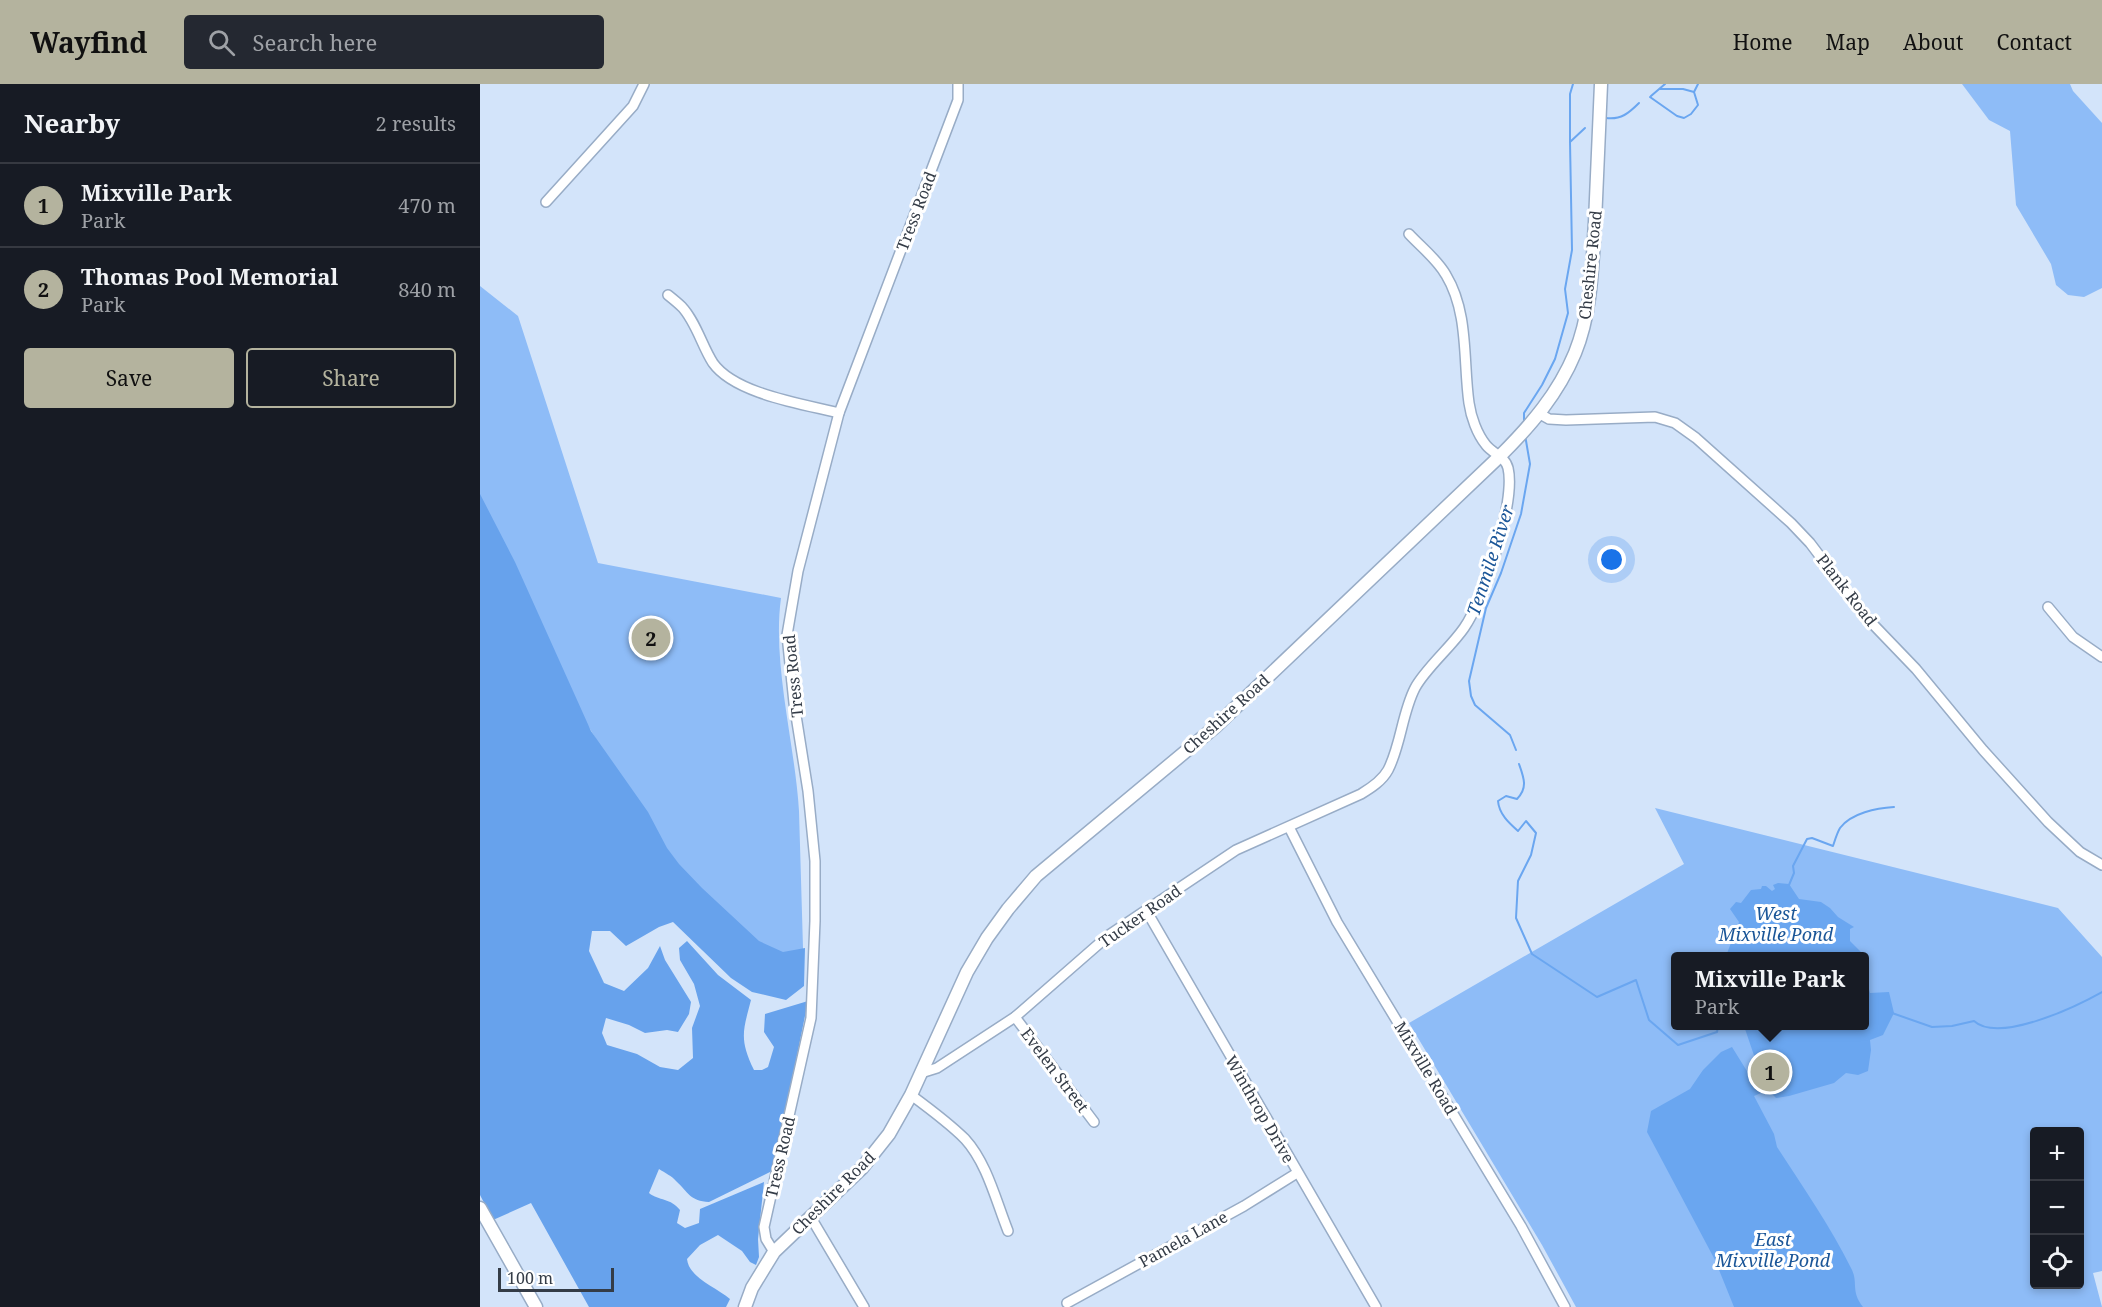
<!DOCTYPE html>
<meta charset="utf-8">
<style>
:root{--surface:#171b24;--page:#242831;--text:#f1f3f6;--muted:#9ea1a6;--line:#363941;--accent:#b4b39e}
body{margin:0;font-family:"Noto Serif",serif;background:var(--page);color:var(--text)}
.controls{position:absolute;right:18px;bottom:18px;display:grid;overflow:hidden;border-radius:6px;box-shadow:0 3px 9px #0003}
.controls button{width:54px;height:54px;display:grid;place-items:center;padding:0;border:0;border-bottom:2px solid var(--line);background:var(--surface);color:var(--text);font:30px sans-serif}
.scale{position:absolute;left:18px;bottom:15px;width:116px;box-sizing:border-box;padding-left:6px;border:3px solid #343c47;border-top:0;font-size:16px;line-height:21px;white-space:nowrap;color:#343c47;-webkit-text-stroke:4px #fff;paint-order:stroke}
.you{position:absolute;left:1132px;top:476px;width:21px;height:21px;margin:-15px;border:4px solid #fff;border-radius:50%;background:#1a73e8;box-shadow:0 0 0 9px #1a73e833}
.badge{display:grid;place-items:center;width:39px;height:39px;border-radius:50%;background:var(--accent);color:#111;font-size:20px;font-weight:700}
.pin{position:absolute;translate:-50% -50%;border:3px solid #fff;box-shadow:0 2px 6px #0006}
.popup{position:absolute;left:1191px;top:868px;width:198px;height:78px;box-sizing:border-box;display:grid;place-content:center;border-radius:6px;background:var(--surface);filter:drop-shadow(0 2px 4px #0005);font-size:20px;white-space:nowrap;color:var(--muted)}
.popup b{font-size:22px;color:var(--text)}
.popup::after{content:'';position:absolute;left:50%;top:100%;margin-left:-12px;border:12px solid transparent;border-top-color:var(--surface)}
.list{margin:0;padding:0;list-style:none}
h2{display:flex;justify-content:space-between;align-items:center;height:78px;margin:0;padding:0 24px;font-size:26px}
h2 small{font-size:20px;font-weight:400;color:var(--muted)}
.list li{display:grid;grid-template-columns:39px 1fr auto;gap:18px;align-items:center;box-sizing:border-box;height:84px;padding:0 24px;border-top:2px solid var(--line)}
.list b{display:block;font-size:22px;white-space:nowrap}
.list p{margin:0;font-size:20px;white-space:nowrap;color:var(--muted)}
.list em{font-size:20px;font-style:normal;color:var(--muted)}
.actions{display:flex;gap:12px;padding:18px 24px}
.actions a{flex:1;padding:14px 0;border:2px solid var(--accent);border-radius:6px;text-align:center;font-size:21px;color:var(--accent)}
.actions .main{background:var(--accent);color:#111}
.icon{flex:none;width:33px;height:33px;fill:none;stroke:currentColor;stroke-width:2;stroke-linecap:round;stroke-linejoin:round}
.map{position:relative;flex:none;width:1622px;height:1223px;overflow:hidden}
header{display:flex;align-items:center;gap:36px;box-sizing:border-box;height:84px;padding:0 30px;background:var(--accent);color:#111}
header strong{font-size:28px}
nav{display:flex;gap:33px;margin-inline-start:auto;font-size:21px}
.search{width:420px;height:54px;background:var(--page);display:flex;align-items:center;gap:15px;box-sizing:border-box;padding:0 21px;border-radius:6px;color:var(--muted);font-size:22px}
main{display:flex}
aside{flex:1;background:var(--surface)}
.map>svg:first-child{display:block}
.green{fill:#8ebcf7;fill-rule:evenodd}
.forest{fill:#67a2ec}
.water{fill:#6aa6f0}
.lines{fill:none;stroke-linecap:round;stroke-linejoin:round}
.stream{stroke:#6aa6f0;stroke-width:2}
.minor-casing{stroke:#98acc6;stroke-width:12}
.secondary-casing{stroke:#98acc6;stroke-width:15}
.minor{stroke:#fff;stroke-width:9}
.secondary{stroke:#fff;stroke-width:12}
.labels{text-anchor:middle;dominant-baseline:central;stroke-width:6;stroke-linejoin:round;paint-order:stroke}
.street-label{font-size:16px;fill:#343c47;stroke:#fff}
.water-label{font-size:18px;font-style:italic;fill:#1b5698;stroke:#fff}
</style>
<header>
<strong>Wayfind</strong>
<div class="search"><svg class="icon" aria-label="search" viewBox="0 0 24 24"><circle cx="10" cy="10" r="6"/><path d="M15 15l6 6"/></svg>Search here</div>
<nav><a>Home</a><a>Map</a><a>About</a><a>Contact</a></nav>
</header>
<main>
<aside>
<h2>Nearby<small>2 results</small></h2>
<ul class="list">
<li><span class="badge">1</span><div><b>Mixville Park</b><p>Park</p></div><em>470 m</em></li>
<li><span class="badge">2</span><div><b>Thomas Pool Memorial</b><p>Park</p></div><em>840 m</em></li>
</ul>
<div class="actions"><a class="main">Save</a><a>Share</a></div>
</aside>
<div class="map">
<svg width="1622" height="1223" viewBox="0 0 1622 1223">
<rect width="100%" height="100%" fill="#d3e4fa"/>
<g class="green">
<path d="M1482,0H1590L1593,7L1622,39V204L1604,213L1588,211L1576,201L1571,180L1536,121L1530,47L1509,36Z"/>
<path d="M0,202L38,232L118,479L301,514C292,580 315,660 319,727L324,898L250,884L0,457Z"/>
<path d="M1175,724L1578,824L1622,873V1187L1613,1189L1622,1223H1096L1062,1161L929,939L1204,780ZM1196,872H1384V942H1196ZM1554,1048H1600V1200H1554Z"/>
</g>
<path class="forest" d="M0,410L35,478L111,647L168,728L187,764L199,780L222,804L279,857L303,868L325,864L324,902L306,916L272,908L251,894L193,838L179,843L146,862L130,847H112L109,867L124,899L144,907L168,884L180,862L185,876L211,918L209,930L198,948L187,946L165,949L149,941L126,934L122,949L127,961L157,970L180,983L198,986L213,974L212,944L220,922L214,900L200,876L199,864L207,857L238,891L271,916C263,947 259,955 274,986H282L288,983L294,963L284,948L285,930L328,917L294,1086L229,1118C210,1117 209,1109 196,1097C192,1092 185,1089 179,1085L169,1109C179,1117 191,1114 200,1126L197,1139L205,1144L219,1139L220,1125L284,1098L278,1155L279,1173L276,1181L270,1178L262,1167L238,1151L220,1161L207,1175C209,1194 236,1203 250,1215L246,1223H109L51,1119L13,1136L0,1111Z"/>
<g class="water">
<path d="M1298,799L1309,800L1319,815L1341,818L1350,824L1358,833L1374,843L1370,845V857L1383,870L1375,872H1246L1259,838L1250,825L1256,818L1261,819L1271,806L1281,805L1282,802H1286L1292,807L1295,805L1293,801Z"/>
<path d="M1385,890L1390,909L1409,908L1414,929L1403,951L1390,956L1391,966L1388,987L1378,991L1366,989L1354,999L1309,1012L1296,1014L1288,1006L1274,1012L1294,1050L1297,1063C1323,1103 1350,1142 1371,1184C1379,1199 1370,1206 1383,1223H1254L1235,1176L1167,1048L1171,1027L1210,1005L1223,986L1241,968L1252,963L1270,992L1280,989L1264,942H1384Z"/>
</g>
<g class="lines">
<g class="stream">
<path d="M1180,5H1203L1214,8"/>
<path d="M1171,12L1185,0"/>
<path d="M1170,13L1197,32L1204,34L1211,30L1218,21L1214,8L1218,0"/>
<path d="M1126,34C1141,36 1149,29 1159,19"/>
<path d="M1090,58L1105,44"/>
<path d="M1044,340V329L1062,301L1075,275L1088,229L1085,205L1092,166L1090,58V10L1093,0"/>
<path d="M1036,666L1030,651L995,621L991,612L989,597L1006,524L1021,489L1041,430L1050,380L1045,351"/>
<path d="M1039,680C1044,694 1048,704 1037,715L1026,712L1018,717C1019,730 1029,739 1038,747L1046,737L1056,749L1051,771L1038,797L1036,834L1052,870L1117,913L1156,896L1169,936L1198,961L1237,948L1238,942"/>
<path d="M1309,801L1314,789L1313,782L1327,755L1332,754L1353,762C1355,756 1357,749 1360,744C1371,729 1397,724 1414,723"/>
<path d="M1412,929L1452,943L1472,942L1494,937C1519,960 1597,922 1622,908"/>
</g>
<defs>
<g id="minor">
<path d="M66,118L153,22L164,0"/>
<path d="M188,211C193,215 198,219 202,223C216,238 222,262 233,279C255,310 323,320 359,329"/>
<path d="M1060,330L1069,335L1086,336L1175,333L1195,339L1216,354L1311,439L1330,459L1386,533L1436,585L1503,666L1568,738L1600,768L1622,781"/>
<path d="M1568,523L1593,553L1622,573"/>
<path d="M809,743L857,838L1041,1142L1085,1223"/>
<path d="M666,826L896,1223"/>
<path d="M535,933L614,1038"/>
<path d="M441,989L457,984L535,933L629,851L756,766L881,710C891,704 902,697 908,686C921,661 922,629 935,604C945,585 971,563 984,544C1004,516 1036,417 1028,384C1025,372 1013,370 1006,361C997,350 991,333 989,319C983,277 989,229 966,191C957,175 941,163 929,150"/>
<path d="M431,1011C450,1025 469,1039 485,1055C507,1079 516,1117 528,1147"/>
<path d="M330,1132L384,1223"/>
<path d="M294,1168L286,1155L284,1143L331,934L335,837V777L328,707L314,619L307,551L318,487L359,329L478,16V0"/>
<path d="M587,1219L764,1122L817,1089"/>
</g>
<g id="secondary">
<path d="M0,1124L56,1223"/>
<path d="M265,1223L272,1204L294,1168L382,1084L409,1050L431,1011L487,888L507,854L528,825L556,792L735,643L1020,372C1051,341 1078,310 1095,269C1112,227 1112,182 1115,138C1117,92 1119,46 1121,0"/>
</g>
</defs>
<use href="#minor" class="minor-casing"/>
<use href="#secondary" class="secondary-casing"/>
<use href="#minor" class="minor"/>
<use href="#secondary" class="secondary"/>
</g>
<g class="labels">
<g class="street-label">
<text transform="translate(436 127) rotate(-69)">Tress Road</text>
<text transform="translate(1110 181) rotate(-84)">Cheshire Road</text>
<text transform="translate(1367 506) rotate(52)">Plank Road</text>
<text transform="translate(313 592) rotate(-96)">Tress Road</text>
<text transform="translate(746 630) rotate(-42)">Cheshire Road</text>
<text transform="translate(660 832) rotate(-35)">Tucker Road</text>
<text transform="translate(946 984) rotate(59)">Mixville Road</text>
<text transform="translate(575 986) rotate(53)">Evelen Street</text>
<text transform="translate(780 1025) rotate(60)">Winthrop Drive</text>
<text transform="translate(300 1073) rotate(-77)">Tress Road</text>
<text transform="translate(353 1109) rotate(-45)">Cheshire Road</text>
<text transform="translate(703 1155) rotate(-29)">Pamela Lane</text>
</g>
<g class="water-label">
<text transform="translate(1010 476) rotate(-72)">Tenmile River</text>
<text x="1296" y="829">West<tspan x="1296" dy="21">Mixville Pond</tspan></text>
<text x="1293" y="1155">East<tspan x="1293" dy="21">Mixville Pond</tspan></text>
</g>
</g>
</svg>
<div class="controls">
<button>+</button>
<button>−</button>
<button><svg class="icon" aria-label="locate" viewBox="0 0 24 24"><circle cx="12" cy="12" r="6"/><path d="M12 2v4M12 18v4M2 12h4M18 12h4"/></svg></button>
</div>
<div class="scale">100 m</div>
<div class="you"></div>
<div class="pin badge" style="left:1290px;top:988px">1</div>
<div class="popup"><b>Mixville Park</b>Park</div>
<div class="pin badge" style="left:171px;top:554px">2</div>
</div>
</main>
